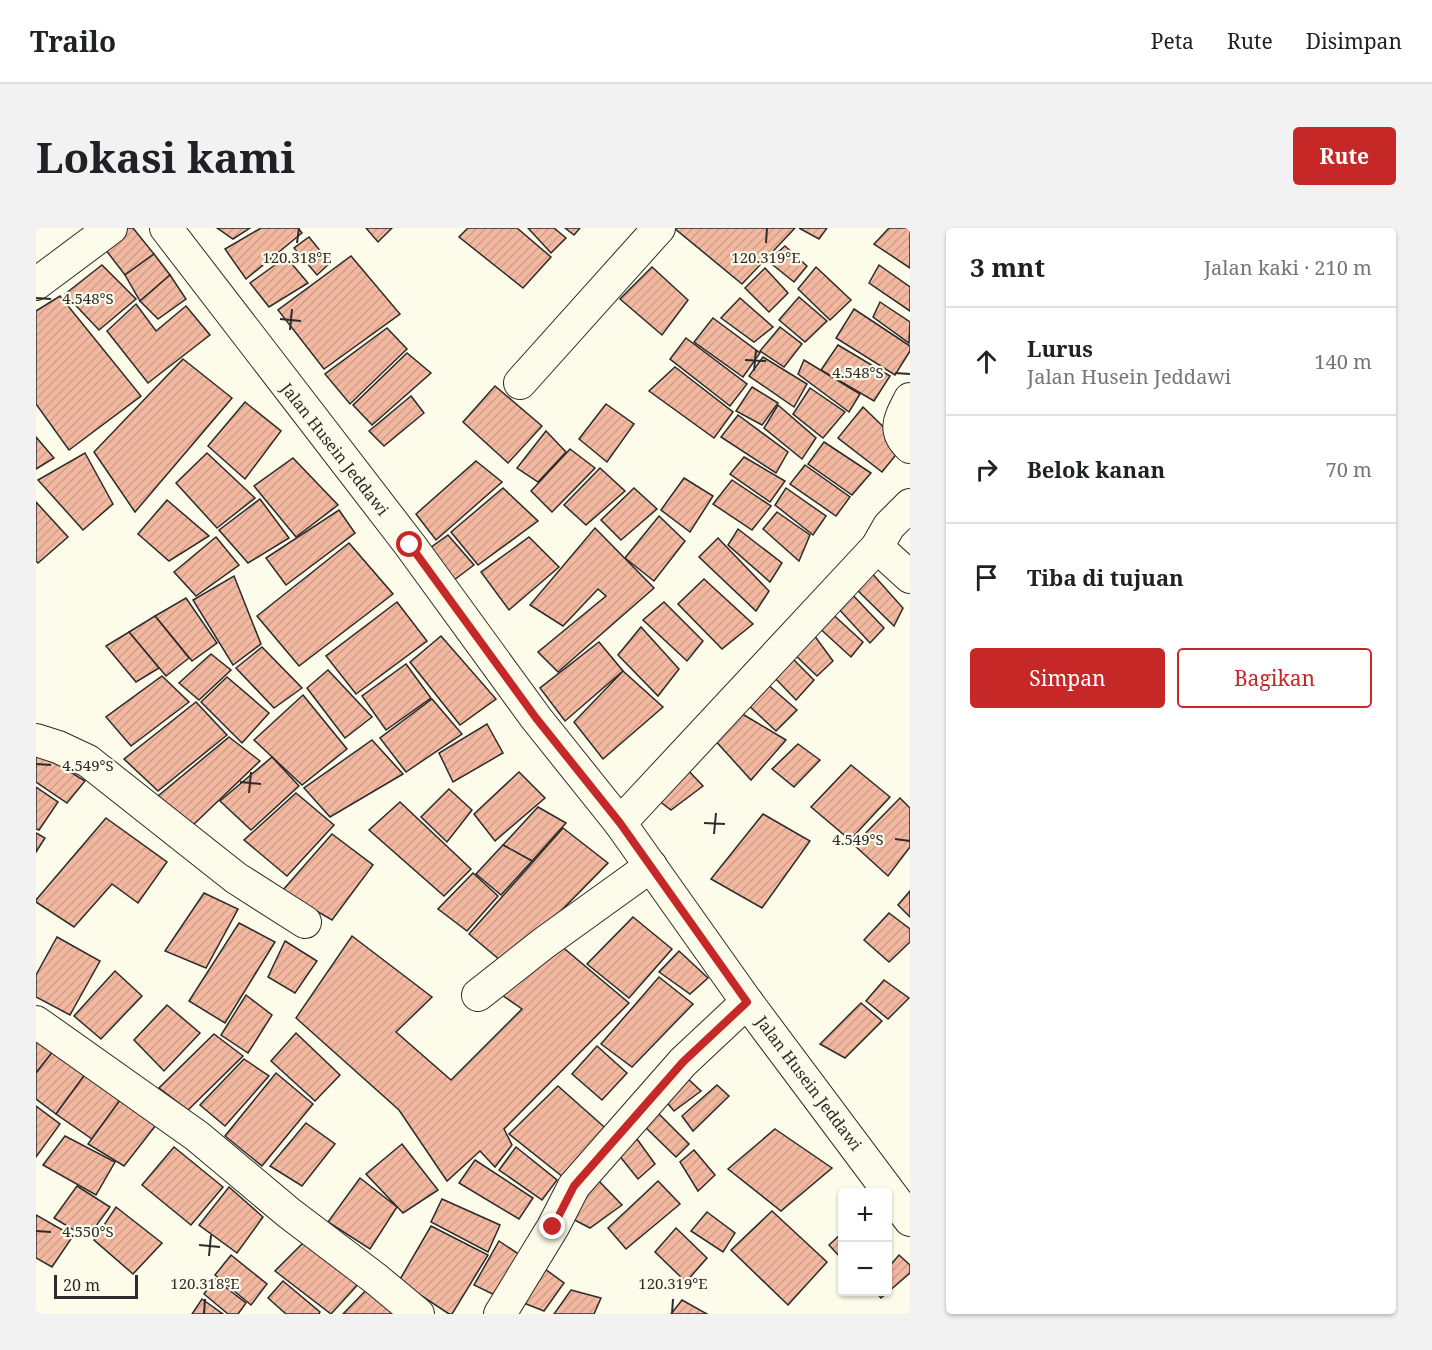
<!DOCTYPE html>
<html lang="id">
<meta charset="utf-8">
<style>
:root{--surface:#fff;--page:#f2f2f2;--text:#202124;--muted:#757577;--line:#e0e0e0;--accent:#c62828}
body{margin:0;font-family:"Noto Serif",serif;background:var(--page);color:var(--text)}
.controls{position:absolute;right:18px;bottom:18px;display:grid;overflow:hidden;border-radius:6px;box-shadow:0 2px 4px #0004}
.controls button{width:54px;height:54px;display:grid;place-items:center;padding:0;border:0;border-bottom:2px solid var(--line);background:var(--surface);color:var(--text);font:30px sans-serif}
.scale{position:absolute;left:18px;bottom:15px;width:84px;box-sizing:border-box;padding-left:6px;border:3px solid #2b2b2b;border-top:0;font-size:16px;line-height:21px;white-space:nowrap;color:#2b2b2b;-webkit-text-stroke:4px #fdfbea;paint-order:stroke}
.stop{position:absolute;width:18px;height:18px;margin:-14px;border:4px solid #c62828;border-radius:50%;background:#fff}
.stop.end{background:#c62828;border-color:#fff;box-shadow:0 2px 6px #0008}
.list{margin:0;padding:0;list-style:none}
h2{display:flex;justify-content:space-between;align-items:center;height:78px;margin:0;padding:0 24px;font-size:26px}
h2 small{font-size:20px;font-weight:400;color:var(--muted)}
.list li{display:grid;grid-template-columns:39px 1fr auto;gap:18px;align-items:center;box-sizing:border-box;height:108px;padding:0 24px;border-top:2px solid var(--line)}
.list b{display:block;font-size:22px;white-space:nowrap}
.list p{margin:0;font-size:20px;white-space:nowrap;color:var(--muted)}
.list em{font-size:20px;font-style:normal;color:var(--muted)}
.actions{display:flex;gap:12px;padding:18px 24px}
.actions a{flex:1;padding:14px 0;border:2px solid var(--accent);border-radius:6px;text-align:center;font-size:21px;color:var(--accent)}
.actions .main{background:var(--accent);color:#fff}
.icon{flex:none;width:33px;height:33px;fill:none;stroke:currentColor;stroke-width:2;stroke-linecap:round;stroke-linejoin:round}
.map{position:relative;flex:none;width:874px;height:1086px;overflow:hidden;border-radius:6px}
header{display:flex;align-items:center;gap:36px;box-sizing:border-box;height:84px;padding:0 30px;background:var(--surface);border-bottom:2px solid var(--line)}
header strong{font-size:28px}
nav{display:flex;gap:33px;margin-inline-start:auto;font-size:21px}
.intro{display:flex;align-items:center;justify-content:space-between;box-sizing:border-box;height:144px;padding:0 36px}
h1{margin:0;font-size:42px}
.button{padding:15px 27px;border-radius:6px;background:var(--accent);color:#fff;font-size:21px;font-weight:700}
main{display:flex;gap:36px;padding:0 36px}
aside{flex:1;background:var(--surface);border-radius:6px;box-shadow:0 2px 4px #0004}
.map>svg:first-child{display:block}
.building{fill:url(#building-hatch);stroke:#2b2b2b;stroke-width:1.5}
.lines{fill:none;stroke-linecap:round;stroke-linejoin:round}
.minor-casing{stroke:#2b2b2b;stroke-width:34}
.minor{stroke:#fdfbea;stroke-width:32}
.route{stroke:#c62828;stroke-width:8}
.ticks{fill:none;stroke:#2b2b2b;stroke-width:2}
.labels{text-anchor:middle;dominant-baseline:central;stroke-width:4.5;stroke-linejoin:round;paint-order:stroke}
.street-label{font-size:16px;fill:#2b2b2b;stroke:#fdfbea}
.ticks-label{font-size:15px;text-anchor:middle;fill:#2b2b2b;stroke:#fdfbea;stroke-width:4.5;stroke-linejoin:round;paint-order:stroke}
</style>
<header>
<strong>Trailo</strong>
<nav><a>Peta</a><a>Rute</a><a>Disimpan</a></nav>
</header>
<div class="intro"><h1>Lokasi kami</h1><a class="button">Rute</a></div>
<main>
<div class="map">
<svg width="874" height="1086" viewBox="0 0 874 1086">
<defs>
<pattern id="building-hatch" width="6" height="6" patternUnits="userSpaceOnUse" patternTransform="scale(1.5)"><rect width="6" height="6" fill="#f2b8a0"/><path d="M-1 1l2-2M0 6l6-6M5 7l2-2" fill="none" stroke="#d09e8a"/></pattern>
</defs>
<rect width="100%" height="100%" fill="#fdfbea"/>
<g class="building">
<path d="M88,0H97L118,26L89,47L66,17Z"/>
<path d="M181,0H214L197,11Z"/>
<path d="M225,0H262L266,5L210,51L189,21Z"/>
<path d="M330,0H356L342,14Z"/>
<path d="M432,0H481L515,29L487,60L423,9Z"/>
<path d="M492,0H518L530,10L515,25Z"/>
<path d="M529,0H544L538,7Z"/>
<path d="M638,0H759L706,56Z"/>
<path d="M763,0H791L783,11Z"/>
<path d="M853,0H874V40L838,16Z"/>
<path d="M273,9L294,35L281,47L258,20Z"/>
<path d="M749,18L771,38L758,54L732,33Z"/>
<path d="M118,26L134,47L104,73L89,47Z"/>
<path d="M315,28L364,86L288,141L242,82Z"/>
<path d="M250,29L272,55L233,79L214,55Z"/>
<path d="M66,37L100,71L63,102L29,66Z"/>
<path d="M843,37L874,59V83L833,55Z"/>
<path d="M616,39L652,72L626,107L584,71Z"/>
<path d="M780,39L815,72L794,92L762,61Z"/>
<path d="M729,40L752,65L733,84L709,60Z"/>
<path d="M134,47L150,71L122,91L104,73Z"/>
<path d="M24,68L105,168L33,222L0,176V83Z"/>
<path d="M763,69L791,93L769,114L743,92Z"/>
<path d="M704,70L737,99L718,114L685,90Z"/>
<path d="M844,74L874,94L873,115L837,89Z"/>
<path d="M100,76L120,103L150,78L174,107L112,155L71,103Z"/>
<path d="M818,81L874,118V123L859,147L800,110Z"/>
<path d="M677,90L724,125L707,149L658,114Z"/>
<path d="M744,99L766,116L748,139L724,123Z"/>
<path d="M351,100L371,121L314,176L289,146Z"/>
<path d="M650,110L711,156L694,178L634,131Z"/>
<path d="M802,117L854,148L838,173L785,142Z"/>
<path d="M371,125L395,145L336,197L317,177Z"/>
<path d="M727,129L771,156L758,179L713,148Z"/>
<path d="M147,131L196,170L99,284L58,224Z"/>
<path d="M768,132L824,166L813,184L762,146Z"/>
<path d="M639,139L697,184L678,210L613,163Z"/>
<path d="M459,158L506,198L472,235L427,194Z"/>
<path d="M716,159L742,175L726,197L700,183Z"/>
<path d="M774,160L809,184L787,210L757,186Z"/>
<path d="M375,168L388,185L348,218L333,203Z"/>
<path d="M209,174L245,203L209,251L172,218Z"/>
<path d="M570,176L598,196L571,234L543,211Z"/>
<path d="M742,177L780,210L766,231L728,200Z"/>
<path d="M827,179L867,218L846,244L802,210Z"/>
<path d="M702,187L752,224L740,245L685,209Z"/>
<path d="M510,203L530,224L502,254L481,240Z"/>
<path d="M0,209L18,230L0,241Z"/>
<path d="M788,214L835,245L816,267L772,236Z"/>
<path d="M534,221L559,240L516,284L495,263Z"/>
<path d="M49,225L77,276L47,302L2,252Z"/>
<path d="M171,225L219,270L181,300L140,255Z"/>
<path d="M708,229L749,253L734,274L694,246Z"/>
<path d="M257,230L302,277L260,309L218,258Z"/>
<path d="M440,233L466,254L400,312L380,286Z"/>
<path d="M769,237L814,269L800,288L754,256Z"/>
<path d="M564,240L589,263L550,297L528,277Z"/>
<path d="M648,250L677,268L654,304L625,282Z"/>
<path d="M696,252L735,278L716,302L677,276Z"/>
<path d="M467,260L502,293L442,337L415,304Z"/>
<path d="M598,260L621,281L585,312L565,292Z"/>
<path d="M750,260L790,288L777,307L739,277Z"/>
<path d="M224,271L253,310L212,335L183,302Z"/>
<path d="M131,272L173,308L133,333L102,306Z"/>
<path d="M0,274L32,309L2,335L0,333Z"/>
<path d="M303,282L319,305L250,357L230,330Z"/>
<path d="M741,284L774,307L763,333L727,301Z"/>
<path d="M623,288L649,313L618,353L589,330Z"/>
<path d="M559,300L618,360L522,444L502,424L570,368L562,361L527,398L494,377Z"/>
<path d="M702,301L746,335L734,354L692,317Z"/>
<path d="M412,307L438,337L418,352L394,320Z"/>
<path d="M180,309L203,337L160,368L138,344Z"/>
<path d="M493,309L523,339L473,382L445,344Z"/>
<path d="M682,310L733,363L720,383L663,329Z"/>
<path d="M313,315L357,366L263,438L221,388Z"/>
<path d="M833,342L867,380L858,398L816,357Z"/>
<path d="M198,348L225,416L197,437L157,372Z"/>
<path d="M668,351L717,396L686,421L642,376Z"/>
<path d="M812,362L848,400L834,415L800,378Z"/>
<path d="M150,370L181,415L156,433L119,388Z"/>
<path d="M361,374L391,413L320,466L290,428Z"/>
<path d="M628,374L667,413L651,433L607,392Z"/>
<path d="M792,382L827,414L815,429L780,397Z"/>
<path d="M119,388L153,430L130,448L93,404Z"/>
<path d="M605,399L643,441L622,468L582,427Z"/>
<path d="M775,403L797,433L781,448L755,423Z"/>
<path d="M93,404L123,440L100,454L70,418Z"/>
<path d="M405,408L460,471L424,497L374,434Z"/>
<path d="M563,414L587,443L529,493L504,460Z"/>
<path d="M226,419L266,460L238,480L200,440Z"/>
<path d="M175,426L195,442L163,472L143,455Z"/>
<path d="M752,426L778,452L760,472L736,447Z"/>
<path d="M370,436L395,470L350,502L326,468Z"/>
<path d="M292,442L336,489L309,510L271,460Z"/>
<path d="M587,443L627,479L567,531L538,494Z"/>
<path d="M126,448L153,474L95,518L70,489Z"/>
<path d="M191,449L233,485L206,515L165,474Z"/>
<path d="M730,455L761,482L740,503L711,476Z"/>
<path d="M267,467L311,521L266,557L218,512Z"/>
<path d="M396,471L426,506L370,544L344,510Z"/>
<path d="M160,474L191,507L122,563L88,531Z"/>
<path d="M703,484L750,512L715,552L676,509Z"/>
<path d="M451,496L467,525L417,554L403,525Z"/>
<path d="M193,509L224,533L157,597L122,568Z"/>
<path d="M336,512L367,546L294,589L268,560Z"/>
<path d="M762,516L784,532L758,559L736,541Z"/>
<path d="M0,523L49,553L31,575L0,554Z"/>
<path d="M236,529L263,558L215,602L184,573Z"/>
<path d="M815,537L854,569L814,612L775,579Z"/>
<path d="M648,538L667,558L635,582L618,569Z"/>
<path d="M483,544L509,570L459,613L438,586Z"/>
<path d="M0,559L22,574L3,602L0,601Z"/>
<path d="M413,561L436,582L411,614L385,589Z"/>
<path d="M260,565L298,597L251,648L208,612Z"/>
<path d="M864,570L874,580V619L852,648L818,617Z"/>
<path d="M364,574L435,641L408,668L333,602Z"/>
<path d="M502,579L530,595L496,633L467,617Z"/>
<path d="M727,586L774,613L726,680L675,651Z"/>
<path d="M70,590L131,634L102,675L76,656L38,699L0,674V672Z"/>
<path d="M527,600L572,635L471,738L433,706Z"/>
<path d="M0,605L9,610L0,624Z"/>
<path d="M296,606L337,637L296,692L246,663Z"/>
<path d="M467,617L496,633L465,667L440,646Z"/>
<path d="M437,645L462,668L431,703L402,681Z"/>
<path d="M874,663V689L862,677Z"/>
<path d="M168,665L202,681L170,740L129,723Z"/>
<path d="M853,685L874,701V714L853,734L828,712Z"/>
<path d="M597,689L636,721L593,770L551,736Z"/>
<path d="M203,695L239,714L189,795L153,773Z"/>
<path d="M316,708L396,769L360,804L415,852L486,781L463,765L524,717L593,775L468,901L476,917L459,939L444,923L411,953L363,882L260,790Z"/>
<path d="M21,709L64,733L34,787L0,769V747Z"/>
<path d="M249,713L281,733L259,765L232,749Z"/>
<path d="M643,723L672,750L654,766L623,744Z"/>
<path d="M79,743L106,768L65,811L38,788Z"/>
<path d="M623,749L657,776L596,839L565,816Z"/>
<path d="M848,752L873,770L852,791L830,773Z"/>
<path d="M210,767L236,787L212,825L185,807Z"/>
<path d="M825,775L846,793L809,830L784,816Z"/>
<path d="M131,777L164,805L128,843L98,812Z"/>
<path d="M0,803L22,817L0,845Z"/>
<path d="M260,805L304,847L279,873L235,833Z"/>
<path d="M178,806L207,828L152,882L123,860Z"/>
<path d="M22,817L53,841L20,886L0,871V845Z"/>
<path d="M561,818L591,845L566,872L536,846Z"/>
<path d="M208,831L233,848L189,898L164,877Z"/>
<path d="M53,841L87,868L56,911L20,886Z"/>
<path d="M240,845L277,876L226,938L189,908Z"/>
<path d="M651,850L665,863L638,883L628,871Z"/>
<path d="M681,857L693,868L657,903L646,888Z"/>
<path d="M522,858L575,905L532,953L473,906Z"/>
<path d="M87,868L124,892L88,938L52,916Z"/>
<path d="M0,878L24,896L0,929Z"/>
<path d="M621,884L653,916L640,929L607,897Z"/>
<path d="M270,895L299,916L266,958L234,938Z"/>
<path d="M739,901L796,940L745,983L692,941Z"/>
<path d="M29,908L79,934L60,967L7,937Z"/>
<path d="M601,911L619,936L602,951L582,926Z"/>
<path d="M366,916L402,962L367,985L330,946Z"/>
<path d="M138,919L187,959L155,997L106,957Z"/>
<path d="M480,919L521,952L506,972L463,942Z"/>
<path d="M658,922L679,947L662,963L644,934Z"/>
<path d="M439,932L497,970L483,991L423,955Z"/>
<path d="M324,950L361,979L334,1021L292,994Z"/>
<path d="M561,951L586,977L554,1000L531,988Z"/>
<path d="M622,953L644,976L590,1021L572,1000Z"/>
<path d="M41,958L74,979L51,1010L18,990Z"/>
<path d="M193,959L227,989L201,1025L163,997Z"/>
<path d="M406,971L464,997L452,1024L395,994Z"/>
<path d="M80,979L126,1015L97,1046L58,1012Z"/>
<path d="M736,983L791,1034L752,1077L695,1022Z"/>
<path d="M671,984L699,1005L687,1024L655,1003Z"/>
<path d="M0,987L37,1008L16,1039L0,1030Z"/>
<path d="M395,998L452,1027L416,1086H413L363,1053Z"/>
<path d="M640,1000L671,1030L650,1054L619,1024Z"/>
<path d="M806,1005V1031L793,1017Z"/>
<path d="M272,1010L325,1053L295,1086L239,1043Z"/>
<path d="M463,1013L490,1031L471,1073L438,1057Z"/>
<path d="M195,1027L231,1056L215,1077L179,1047Z"/>
<path d="M863,1027L874,1037V1045L845,1070L840,1064H852V1040Z"/>
<path d="M505,1038L528,1055L508,1083L480,1072Z"/>
<path d="M179,1051L210,1075L202,1086H192L168,1066Z"/>
<path d="M247,1053L284,1084L283,1086H250L232,1070Z"/>
<path d="M337,1055L373,1086H307Z"/>
<path d="M535,1062L565,1070L558,1086H518Z"/>
<path d="M166,1071L187,1086H156Z"/>
<path d="M646,1072L671,1086H635Z"/>
</g>
<g class="lines">
<defs>
<g id="minor">
<path d="M130,0L374,317L500,490L584,595L711,774L874,992"/>
<path d="M0,56L75,0"/>
<path d="M484,155L623,0"/>
<path d="M874,171C864,191 856,202 874,219"/>
<path d="M841,319L874,349"/>
<path d="M0,512L22,519L52,533L200,650L269,694"/>
<path d="M584,595L841,319L853,298L874,277"/>
<path d="M442,767L508,715L615,638"/>
<path d="M0,794L161,908L253,985L340,1051L382,1086"/>
<path d="M464,1086L517,999L538,958L647,834L711,774"/>
</g>
</defs>
<use href="#minor" class="minor-casing"/>
<use href="#minor" class="minor"/>
</g>
<g class="lines">
<path class="route" d="M374,317L500,490L584,595L711,774L647,834L538,958L517,999"/>
</g>
<path class="ticks" d="M261,15L263,0M730,15L731,0M0,70L15,71M244,91L265,93M254,102L256,81M709,132L730,133M718,143L720,122M859,145L874,146M0,536L15,537M204,554L225,556M213,565L215,544M668,595L689,596M678,606L680,585M859,611L874,613M0,1003L15,1004M163,1017L184,1019M173,1028L175,1007M168,1086L169,1071M636,1086L637,1071"/>
<g class="labels">
<g class="street-label">
<text transform="translate(299 221) rotate(52)">Jalan Husein Jeddawi</text>
<text transform="translate(773 855) rotate(53)">Jalan Husein Jeddawi</text>
</g>
</g>
<g class="ticks-label">
<text x="261" y="35">120.318°E</text>
<text x="730" y="35">120.319°E</text>
<text x="52" y="76">4.548°S</text>
<text x="822" y="150">4.548°S</text>
<text x="52" y="543">4.549°S</text>
<text x="822" y="617">4.549°S</text>
<text x="52" y="1009">4.550°S</text>
<text x="169" y="1061">120.318°E</text>
<text x="637" y="1061">120.319°E</text>
</g>
</svg>
<div class="controls">
<button>+</button>
<button>−</button>
</div>
<div class="scale">20 m</div>
<div class="stop" style="left:374px;top:317px"></div>
<div class="stop end" style="left:517px;top:999px"></div>
</div>
<aside>
<h2>3 mnt<small>Jalan kaki · 210 m</small></h2>
<ul class="list">
<li><svg class="icon" aria-label="ahead" viewBox="0 0 24 24"><path d="M12 20V5M6 11l6-6 6 6"/></svg><div><b>Lurus</b><p>Jalan Husein Jeddawi</p></div><em>140 m</em></li>
<li><svg class="icon" aria-label="right" viewBox="0 0 24 24"><path d="M7 20v-9h11M14 6l5 5-5 5"/></svg><div><b>Belok kanan</b></div><em>70 m</em></li>
<li><svg class="icon" aria-label="arrive" viewBox="0 0 24 24"><path d="M6 21V4h12l-3 4 3 4H6"/></svg><div><b>Tiba di tujuan</b></div></li>
</ul>
<div class="actions"><a class="main">Simpan</a><a>Bagikan</a></div>
</aside>
</main>
